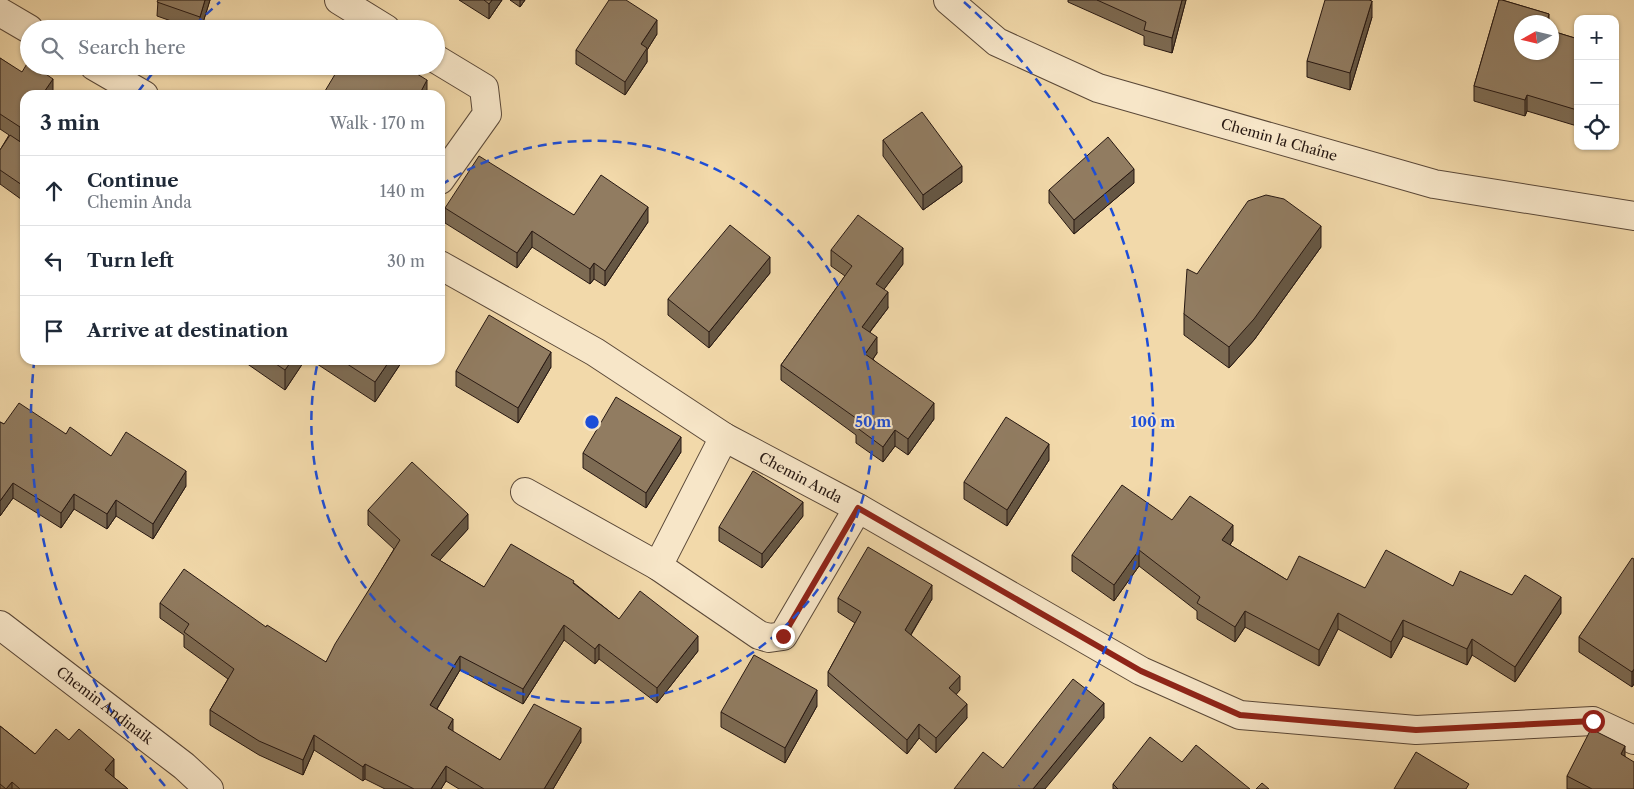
<!DOCTYPE html>
<meta charset="utf-8">
<style>
:root{--surface:#fff;--page:#f6f6f7;--text:#1f2937;--muted:#747a83;--line:#e0e1e3}
body{margin:0;font-family:"Libre Caslon Text",serif;background:var(--page);color:var(--text)}
.controls{position:absolute;right:15px;top:15px;display:grid;overflow:hidden;border-radius:10px;box-shadow:0 1px 4px #0004}
.controls button{width:45px;height:45px;display:grid;place-items:center;padding:0;border:0;border-bottom:1px solid var(--line);background:var(--surface);color:var(--text);font:25px sans-serif}
.compass{position:absolute;left:1514px;top:15px;width:45px;height:45px;border-radius:50%;background:var(--surface);box-shadow:0 1px 4px #0004;rotate:262deg}
.stop{position:absolute;width:15px;height:15px;margin:-11px;border:4px solid #8f2418;border-radius:50%;background:#fff}
.stop.end{background:#8f2418;border-color:#fff;box-shadow:0 1px 5px #0008}
.list{margin:0;padding:0;list-style:none}
h2{display:flex;justify-content:space-between;align-items:center;height:65px;margin:0;padding:0 20px;font-size:21px}
h2 small{font-size:16px;font-weight:400;color:var(--muted)}
.list li{display:grid;grid-template-columns:32px 1fr auto;gap:15px;align-items:center;box-sizing:border-box;height:70px;padding:0 20px;border-top:1px solid var(--line)}
.list b{display:block;font-size:19px;white-space:nowrap}
.list p{margin:0;font-size:16px;white-space:nowrap;color:var(--muted)}
.list em{font-size:16px;font-style:normal;color:var(--muted)}
.icon{flex:none;width:28px;height:28px;fill:none;stroke:currentColor;stroke-width:2;stroke-linecap:round;stroke-linejoin:round}
.map{position:relative;flex:none;width:1634px;height:789px;overflow:hidden}
.search{position:absolute;background:var(--surface);box-shadow:0 1px 4px #0004;left:20px;top:20px;width:425px;height:55px;display:flex;align-items:center;gap:12px;box-sizing:border-box;padding:0 18px;border-radius:28px;color:var(--muted);font-size:19px}
.panel{position:absolute;background:var(--surface);box-shadow:0 1px 4px #0004;left:20px;top:90px;width:425px;height:275px;border-radius:15px}
.map>svg:first-child{display:block}
.lines{fill:none;stroke-linecap:round;stroke-linejoin:round}
.minor-casing{stroke:#5a4838;stroke-width:30}
.minor{stroke:#f7e6c8;stroke-width:28}
.wall{fill:#7d6b53;stroke:#271812}
.shaded-wall{fill:#665744;stroke:#271812}
.building{fill:#917c61;stroke:#271812}
.route{stroke:#8f2418;stroke-width:6}
.ring{fill:none;stroke:#1d4ed8;stroke-width:2.5;stroke-dasharray:9 6}
.labels{text-anchor:middle;dominant-baseline:central;stroke-width:4;stroke-linejoin:round;paint-order:stroke}
.street-label{font-size:14px;fill:#271812;stroke:#f7e6c8}
.centre{fill:#1d4ed8;stroke:#f7e6c8;stroke-width:2.5}
.ring-label{font-size:15px;text-anchor:middle;font-weight:bold;fill:#1d4ed8;stroke:#f7e6c8;stroke-width:4;stroke-linejoin:round;paint-order:stroke}
</style>
<div class="map">
<svg width="1634" height="789" viewBox="0 0 1634 789">
<rect width="100%" height="100%" fill="#f2d9aa"/>
<filter id="stains"><feTurbulence type="fractalNoise" baseFrequency=".004" numOctaves="4"/><feColorMatrix values="0 0 0 0 .2 0 0 0 0 .09 0 0 0 0 .02 0 0 0 .5 -.17"/></filter>
<radialGradient id="worn" r=".72"><stop offset=".6" stop-color="#630" stop-opacity="0"/><stop offset="1" stop-color="#630" stop-opacity=".3"/></radialGradient>
<g class="lines">
<defs>
<g id="minor">
<path d="M339,0L386,29"/>
<path id="s1" d="M948,0L997,42L1098,88L1434,184L1634,216"/>
<path d="M0,12L29,29"/>
<path d="M436,59L484,88L487,114L440,180"/>
<path d="M94,66L144,95"/>
<path id="s2" d="M440,265L595,352L724,437L858,508L1141,671L1240,715L1416,730L1593,721L1634,740"/>
<path d="M525,492L658,566L759,635L769,638L783,636L858,508"/>
<path d="M658,566L724,437"/>
<path id="s3" d="M0,625L184,766L209,789"/>
</g>
</defs>
<use href="#minor" class="minor-casing"/>
<use href="#minor" class="minor"/>
</g>
<g class="wall">
<path d="M158,0H210L201,29H194L157,16Z"/>
<path d="M459,0H502L489,19Z"/>
<path d="M510,0H525L520,7Z"/>
<path d="M1068,0H1186L1172,53L1144,45V36L1068,2Z"/>
<path d="M1499,0H1502L1549,14V22H1522V52H1552V31L1578,39V122L1577,126L1527,111L1525,116L1474,101V86Z"/>
<path d="M1372,17L1350,90L1307,77V61Z"/>
<path d="M657,34L647,50V62L625,95L576,64V50Z"/>
<path d="M0,58L53,94L52,95H25V135L20,142L25,145V202L0,184V150L9,135L0,129Z"/>
<path d="M354,74L427,95H325V91Z"/>
<path d="M883,140L962,182L923,210L883,156Z"/>
<path d="M1134,183L1074,234L1049,203V190Z"/>
<path d="M445,208L574,215L648,222L605,286L594,279L590,284L532,247L517,268L445,223Z"/>
<path d="M1321,247L1254,340L1229,368L1184,335V314L1197,274Z"/>
<path d="M831,250L903,264L884,289L888,308L870,332L877,353L873,359L934,419L908,455L895,446L883,462L856,443V435L781,380V365L845,276L831,266Z"/>
<path d="M770,273L709,348L668,315V299Z"/>
<path d="M246,360H305L285,390L246,363Z"/>
<path d="M311,360H403L375,402Z"/>
<path d="M551,367L518,423L456,386V371Z"/>
<path d="M0,422L4,424L66,434L111,456L186,486L153,539L116,516L107,529L74,509L61,528L13,498L0,516Z"/>
<path d="M681,452L646,508L583,468V453Z"/>
<path d="M1049,460L1007,526L964,499V482Z"/>
<path d="M368,510L468,529L439,560L484,587L574,583L619,619L698,651L657,703L599,659L595,664L564,640L523,704L460,670L437,709L453,732L500,760L581,742L553,789H459L446,781L441,789H385L365,779L363,781L314,750L303,775L259,755L210,725V710L228,679L184,647V635L160,618V603L326,662L394,549L368,525Z"/>
<path d="M803,516L762,568L719,541V527Z"/>
<path d="M1172,520L1233,540L1230,545L1287,580L1365,588L1453,586L1512,595L1561,613L1515,682L1472,655L1467,665L1403,636L1391,658L1338,629L1319,666L1245,627L1235,642L1197,619V611L1139,566L1114,601L1072,571V555Z"/>
<path d="M1634,559V684L1632,687L1579,652V637Z"/>
<path d="M838,598L932,599L911,635L960,690L956,694L967,718L936,753L919,738L907,754L828,686V672L855,623L838,612Z"/>
<path d="M817,706L785,763L721,727V712Z"/>
<path d="M0,726L35,754L69,740L128,789H0Z"/>
<path d="M1625,756L1634,789H1567V776Z"/>
<path d="M1182,762L1250,789H1113V784Z"/>
</g>
<g class="shaded-wall">
<path d="M205,0H210L201,29H200V17Z"/>
<path d="M492,0H502L489,19V4Z"/>
<path d="M520,0H525L520,7Z"/>
<path d="M1182,0H1186L1172,53V38Z"/>
<path d="M1372,1V17L1350,90V73Z"/>
<path d="M657,20V34L647,50V62L625,95V82L641,44Z"/>
<path d="M53,79V94L52,95H42Z"/>
<path d="M427,80V95H419Z"/>
<path d="M1527,95V111L1525,116V100Z"/>
<path d="M1578,107V122L1577,126V110Z"/>
<path d="M25,119V135L20,142V127Z"/>
<path d="M962,166V182L923,210V195Z"/>
<path d="M1134,169V183L1074,234V220Z"/>
<path d="M648,207V222L605,286V271Z"/>
<path d="M1321,226V247L1254,340L1229,368V347Z"/>
<path d="M532,231V247L517,268V253Z"/>
<path d="M903,248V264L876,300V284Z"/>
<path d="M770,257V273L709,348V332Z"/>
<path d="M594,263V279L590,284V269Z"/>
<path d="M888,292V308L862,342V327Z"/>
<path d="M877,337V353L865,370V354Z"/>
<path d="M551,352V367L518,423V408Z"/>
<path d="M292,360H305L285,390V370Z"/>
<path d="M390,360H403L375,402V382Z"/>
<path d="M934,403V419L908,455V439Z"/>
<path d="M895,430V446L883,462V447Z"/>
<path d="M681,437V452L646,508V493Z"/>
<path d="M1049,444V460L1007,526V510Z"/>
<path d="M186,471V486L153,539V524Z"/>
<path d="M13,483V498L0,516V501Z"/>
<path d="M74,494V509L61,528V513Z"/>
<path d="M116,500V516L107,529V514Z"/>
<path d="M803,502V516L762,568V554Z"/>
<path d="M468,514V529L431,570V555Z"/>
<path d="M1233,525V540L1222,556V540Z"/>
<path d="M1139,550V566L1114,601V585Z"/>
<path d="M932,585V599L905,644V630Z"/>
<path d="M1561,597V613L1515,682V667Z"/>
<path d="M1245,611V627L1235,642V627Z"/>
<path d="M1338,613V629L1319,666V650Z"/>
<path d="M1403,620V636L1391,658V642Z"/>
<path d="M564,625V640L523,704V689Z"/>
<path d="M698,636V651L657,703V688Z"/>
<path d="M1472,639V655L1467,665V649Z"/>
<path d="M599,644V659L595,664V649Z"/>
<path d="M460,656V670L430,720V705Z"/>
<path d="M1634,669V684L1632,687V672Z"/>
<path d="M960,676V690L949,703V688Z"/>
<path d="M817,690V706L785,763V748Z"/>
<path d="M1104,703V718L1045,789H1033Z"/>
<path d="M967,704V718L936,753V738Z"/>
<path d="M453,719V733L448,728Z"/>
<path d="M919,724V738L907,754V740Z"/>
<path d="M581,728V742L553,789H544Z"/>
<path d="M314,735V750L303,775V760Z"/>
<path d="M1625,746V761L1621,754Z"/>
<path d="M114,759V777L105,788V770Z"/>
<path d="M365,764V779L363,781V767Z"/>
<path d="M446,766V781L441,789H431Z"/>
<path d="M12,782V789H6Z"/>
</g>
<g class="building">
<path d="M158,0H205L200,17L157,2Z"/>
<path d="M484,0H492L489,4Z"/>
<path d="M609,0H626L657,20L641,44L647,48L625,82L576,50Z"/>
<path d="M1097,0H1182L1172,38L1144,30L1146,22Z"/>
<path d="M1325,0H1369L1372,1L1350,73L1307,61Z"/>
<path d="M1499,0H1502L1549,14L1547,22H1522V52H1552V31L1578,39V107L1577,110L1527,95L1525,100L1474,86Z"/>
<path d="M0,58L22,72L28,62H29V66H34L53,79L42,95H25V119L20,127L0,114Z"/>
<path d="M340,66H342L354,74L359,66H404L427,80L419,95H332L325,91Z"/>
<path d="M922,112L962,166L923,195L883,140Z"/>
<path d="M10,135L25,145V187L0,170V150Z"/>
<path d="M1108,137L1134,169L1074,220L1049,190Z"/>
<path d="M479,156L574,215L601,175L648,207L605,271L594,263L590,269L532,231L517,253L445,208Z"/>
<path d="M1266,195L1284,199L1321,226L1254,319L1229,347L1184,314L1187,269L1197,274L1248,201Z"/>
<path d="M858,215L903,248L876,284L888,292L862,327L877,337L865,354L934,403L908,439L895,430L883,447L856,427L860,421L781,365L852,266L831,250Z"/>
<path d="M730,225L770,257L709,332L668,299Z"/>
<path d="M489,315L551,352L518,408L456,371Z"/>
<path d="M270,360H292L285,370Z"/>
<path d="M341,360H390L375,382Z"/>
<path d="M616,397L681,437L646,493L583,453Z"/>
<path d="M19,403L66,434L70,427L111,456L126,432L186,471L153,524L116,500L107,514L74,494L61,513L13,483L0,501V422L4,424Z"/>
<path d="M1006,417L1049,444L1007,510L964,482Z"/>
<path d="M412,462L468,514L431,555L484,587L511,544L574,581L573,583L619,619L640,591L698,636L657,688L599,644L595,649L564,625L523,689L460,656L430,705L453,719L448,728L500,760L534,704L581,728L544,789H484L446,766L431,789H414L365,764L363,767L314,735L303,760L259,741L210,710L234,669L184,632L189,624L160,603L184,569L266,627L267,625L326,662L335,644L400,540L368,510Z"/>
<path d="M753,471L803,502L762,554L719,527Z"/>
<path d="M1122,485L1172,520L1190,496L1233,525L1222,540L1287,580L1299,556L1365,588L1386,550L1453,586L1460,571L1512,595L1525,575L1561,597L1515,667L1472,639L1467,649L1403,620L1391,642L1338,613L1319,650L1245,611L1235,627L1197,603L1200,597L1139,550L1114,585L1072,555Z"/>
<path d="M868,547L932,585L905,630L960,676L949,688L967,704L936,738L919,724L907,740L828,672L861,612L838,598Z"/>
<path d="M1632,558L1634,559V669L1632,672L1579,637Z"/>
<path d="M754,655L817,690L785,748L721,712Z"/>
<path d="M1073,679L1104,703L1033,789H954L983,752L1003,768Z"/>
<path d="M0,726L35,754L56,729L69,740L79,729L114,759L105,770L128,789H20L12,782L6,789L0,784Z"/>
<path d="M1591,729L1625,746L1621,754L1634,762V789H1592L1567,776Z"/>
<path d="M1150,737L1182,762L1196,745L1250,789H1118L1113,784Z"/>
<path d="M1416,752L1469,784L1466,789H1394Z"/>
<path d="M1262,783L1269,789H1256Z"/>
</g>
<g class="lines">
<path class="route" d="M783,636L858,508L1141,671L1240,715L1416,730L1593,721"/>
</g>
<g class="ring">
<path d="M441 185A281 281 0 1 1 318 361"/>
<path d="M165 786A561 561 0 0 1 34 363M138 92A561 561 0 0 1 156 69M195 25A561 561 0 0 1 220 2M964 2A561 561 0 0 1 1019 786"/>
</g>
<g class="labels">
<g class="street-label">
<text stroke="none"><textPath href="#s1" startOffset="364">Chemin la Chaîne</textPath></text>
<text stroke="none"><textPath href="#s2" startOffset="419">Chemin Anda</textPath></text>
<text stroke="none"><textPath href="#s3" startOffset="132">Chemin Andinaik</textPath></text>
</g>
</g>
<circle cx="592" cy="422" r="8" class="centre"/>
<g class="ring-label">
<text x="873" y="427">50 m</text>
<text x="1153" y="427">100 m</text>
</g>
<rect width="100%" height="100%" filter="url(#stains)"/>
<rect width="100%" height="100%" fill="url(#worn)"/>
</svg>
<div class="controls">
<button>+</button>
<button>−</button>
<button><svg class="icon" aria-label="locate" viewBox="0 0 24 24"><circle cx="12" cy="12" r="6"/><path d="M12 2v4M12 18v4M2 12h4M18 12h4"/></svg></button>
</div>
<svg class="compass" viewBox="-18 -18 36 36"><path d="M0-13l5 13h-10z" fill="#e53935"/><path d="M0 13l5-13h-10z" fill="#747a83"/></svg>
<div class="stop" style="left:1593px;top:721px"></div>
<div class="stop end" style="left:783px;top:636px"></div>
<div class="search"><svg class="icon" aria-label="search" viewBox="0 0 24 24"><circle cx="10" cy="10" r="6"/><path d="M15 15l6 6"/></svg>Search here</div>
<section class="panel">
<h2>3 min<small>Walk · 170 m</small></h2>
<ul class="list">
<li><svg class="icon" aria-label="ahead" viewBox="0 0 24 24"><path d="M12 20V5M6 11l6-6 6 6"/></svg><div><b>Continue</b><p>Chemin Anda</p></div><em>140 m</em></li>
<li><svg class="icon" aria-label="left" viewBox="0 0 24 24"><path d="M17 20v-9H6M10 6l-5 5 5 5"/></svg><div><b>Turn left</b></div><em>30 m</em></li>
<li><svg class="icon" aria-label="arrive" viewBox="0 0 24 24"><path d="M6 21V4h12l-3 4 3 4H6"/></svg><div><b>Arrive at destination</b></div></li>
</ul>
</section>
</div>
